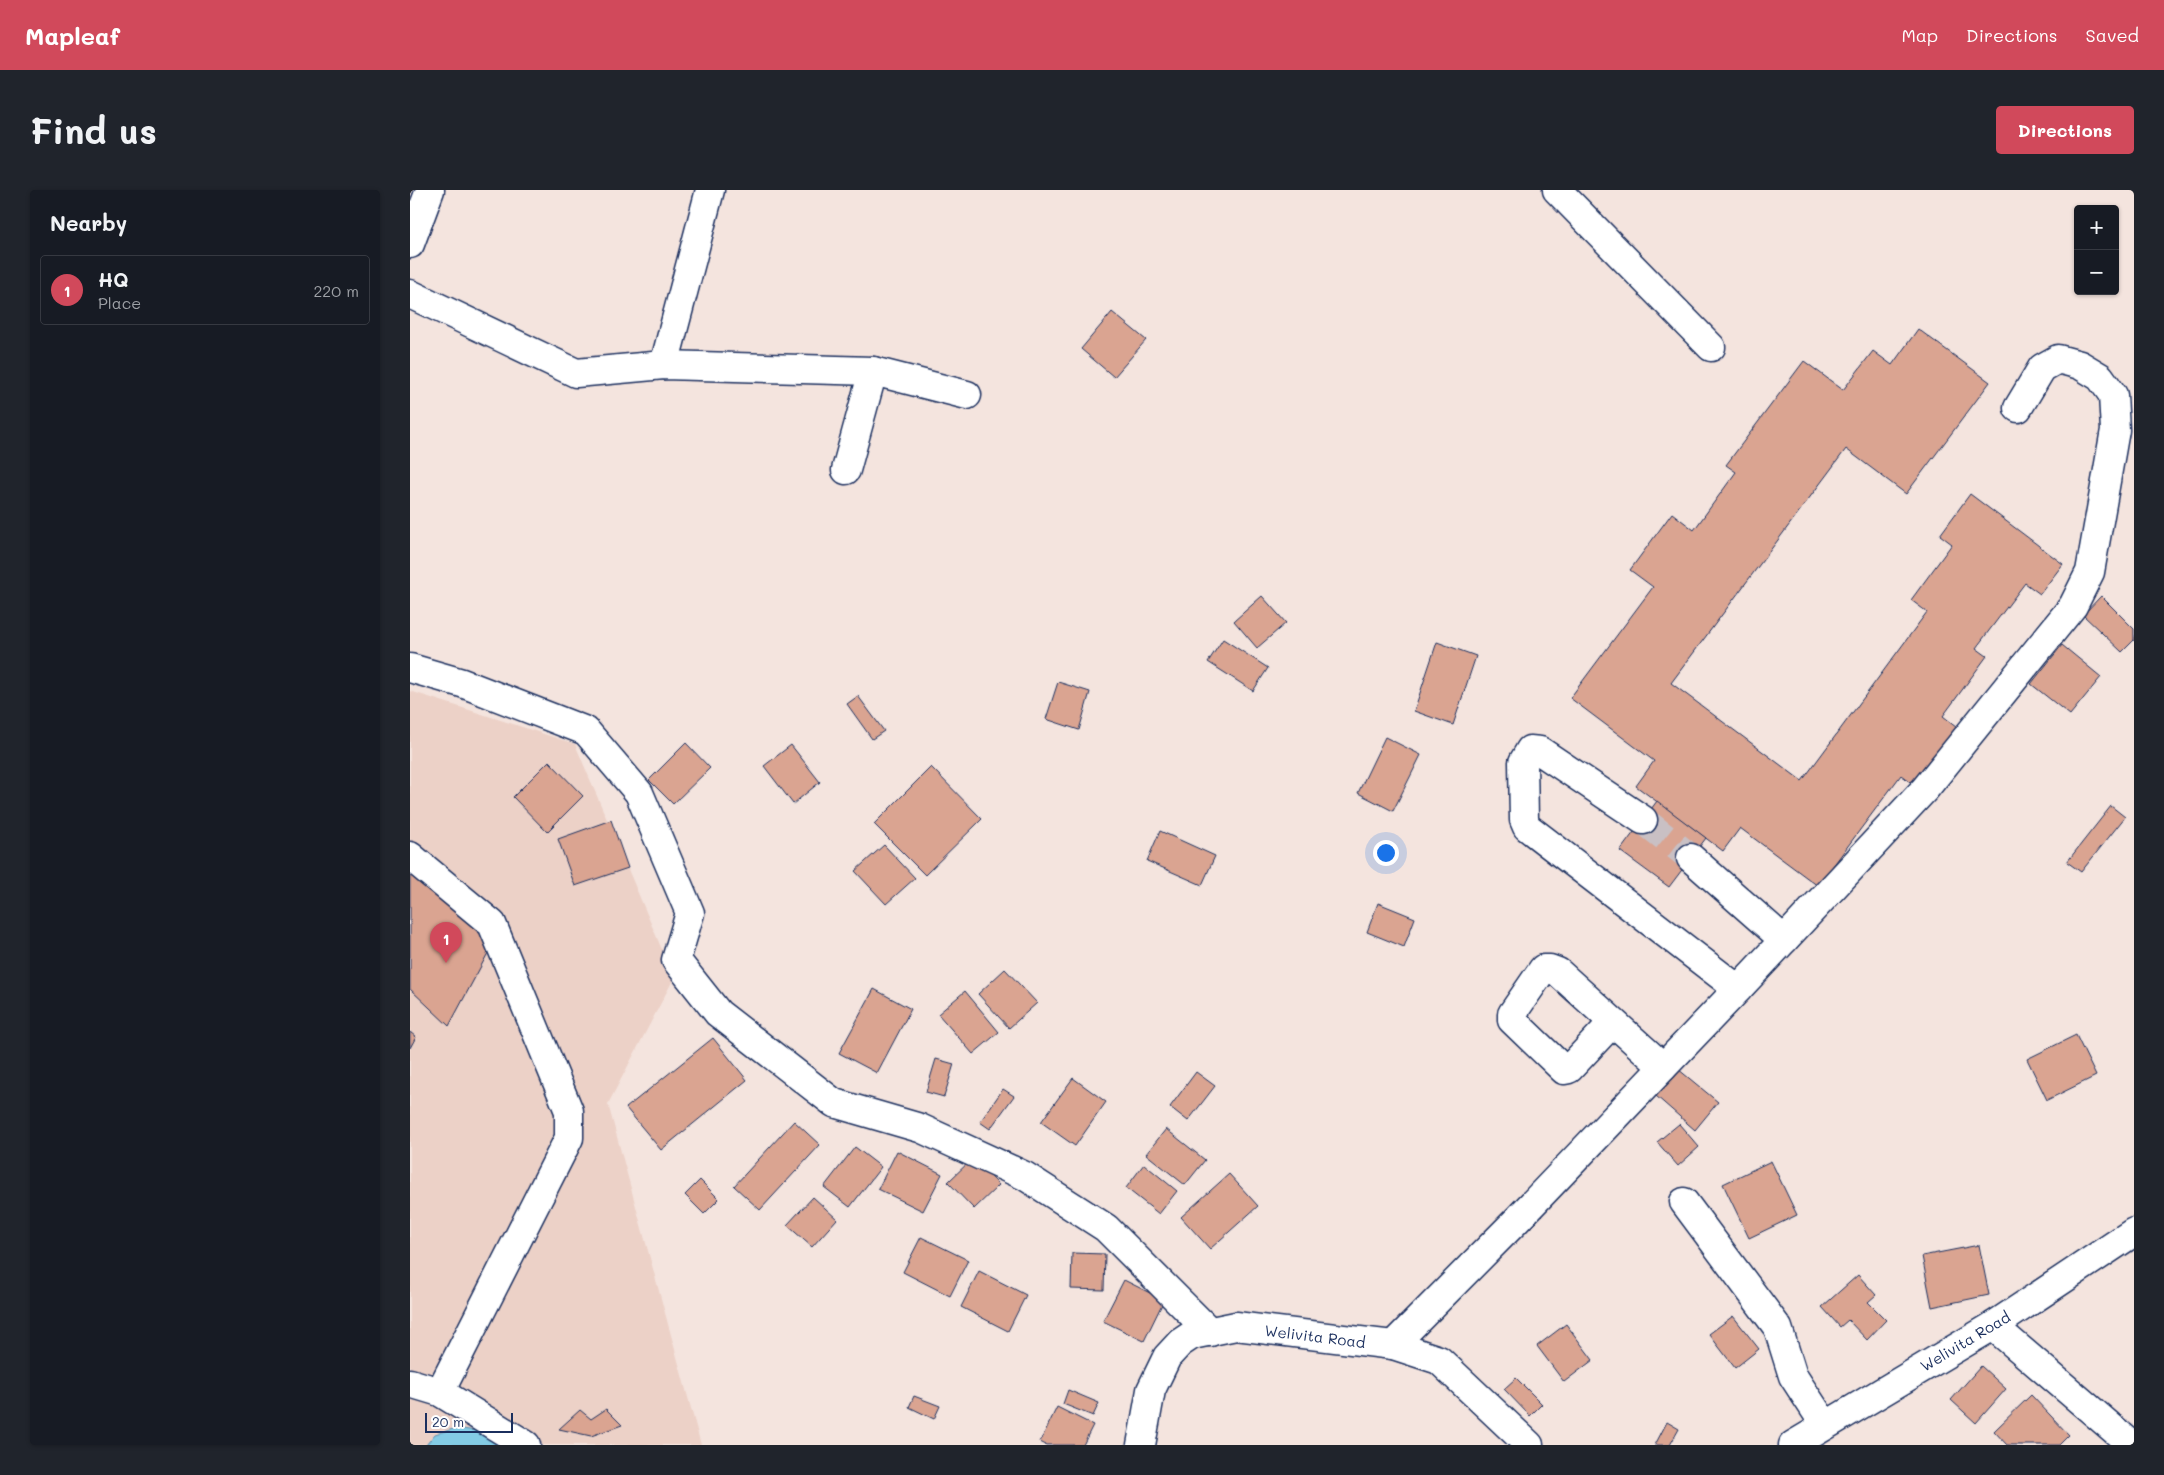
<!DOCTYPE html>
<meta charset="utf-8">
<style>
:root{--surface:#171b24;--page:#20242c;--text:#f1f3f6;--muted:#9ea1a6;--line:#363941;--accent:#d1495b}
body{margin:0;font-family:Mali,sans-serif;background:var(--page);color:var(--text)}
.controls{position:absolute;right:15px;top:15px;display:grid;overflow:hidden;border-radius:5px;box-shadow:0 1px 4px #0004}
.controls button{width:45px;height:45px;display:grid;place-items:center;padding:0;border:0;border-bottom:1px solid var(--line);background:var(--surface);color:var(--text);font:25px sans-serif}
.scale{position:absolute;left:15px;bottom:12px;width:88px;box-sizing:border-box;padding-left:5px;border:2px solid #1b2f5e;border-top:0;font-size:14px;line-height:18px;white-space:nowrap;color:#1b2f5e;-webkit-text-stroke:4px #fff;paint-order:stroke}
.you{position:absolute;left:975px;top:662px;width:18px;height:18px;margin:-12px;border:4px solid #fff;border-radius:50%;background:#1a73e8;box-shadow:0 0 0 8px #1a73e833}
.badge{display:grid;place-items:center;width:32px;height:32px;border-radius:50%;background:var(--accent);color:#fff;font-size:16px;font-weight:700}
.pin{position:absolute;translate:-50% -41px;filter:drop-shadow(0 1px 2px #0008)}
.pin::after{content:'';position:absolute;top:26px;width:18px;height:15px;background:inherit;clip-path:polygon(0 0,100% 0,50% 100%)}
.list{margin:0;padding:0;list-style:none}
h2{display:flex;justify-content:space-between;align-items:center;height:65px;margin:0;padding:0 20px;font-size:21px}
h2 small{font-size:16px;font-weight:400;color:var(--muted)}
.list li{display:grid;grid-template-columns:32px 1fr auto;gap:15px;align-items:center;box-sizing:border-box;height:70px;margin:0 10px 10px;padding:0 10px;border:1px solid var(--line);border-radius:5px}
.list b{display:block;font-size:19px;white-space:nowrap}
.list p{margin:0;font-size:16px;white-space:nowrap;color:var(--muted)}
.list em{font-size:16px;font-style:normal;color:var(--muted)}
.map{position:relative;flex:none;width:1724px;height:1255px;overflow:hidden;border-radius:5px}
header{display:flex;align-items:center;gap:30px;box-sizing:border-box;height:70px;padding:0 25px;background:var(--accent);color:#fff}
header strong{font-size:24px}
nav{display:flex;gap:28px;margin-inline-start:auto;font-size:18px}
.intro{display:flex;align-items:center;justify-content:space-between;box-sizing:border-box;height:120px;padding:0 30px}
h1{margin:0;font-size:35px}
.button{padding:12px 22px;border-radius:5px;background:var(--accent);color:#fff;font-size:18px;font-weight:700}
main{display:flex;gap:30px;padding:0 30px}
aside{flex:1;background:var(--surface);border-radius:5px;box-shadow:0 1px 4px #0004}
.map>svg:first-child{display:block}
.built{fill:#ecd1c7}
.water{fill:#84cce5;stroke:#5a8daf}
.building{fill:#daa491;stroke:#1b2f5e}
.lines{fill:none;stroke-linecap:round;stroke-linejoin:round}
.minor-tunnel{stroke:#c9c0c4;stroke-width:28;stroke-dasharray:28 14;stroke-linecap:butt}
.minor-casing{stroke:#1b2f5e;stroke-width:31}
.minor{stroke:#fff;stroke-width:28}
.labels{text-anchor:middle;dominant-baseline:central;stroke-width:4;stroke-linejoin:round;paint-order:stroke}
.street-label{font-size:15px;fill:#1b2f5e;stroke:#fff}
</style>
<header>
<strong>Mapleaf</strong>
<nav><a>Map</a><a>Directions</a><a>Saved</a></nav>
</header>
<div class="intro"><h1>Find us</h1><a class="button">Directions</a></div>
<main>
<aside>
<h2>Nearby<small></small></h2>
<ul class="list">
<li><span class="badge">1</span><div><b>HQ</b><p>Place</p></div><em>220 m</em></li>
</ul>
</aside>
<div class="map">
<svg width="1724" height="1255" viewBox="0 0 1724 1255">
<rect width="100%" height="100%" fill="#f4e4de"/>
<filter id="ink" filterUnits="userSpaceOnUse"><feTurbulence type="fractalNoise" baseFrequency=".02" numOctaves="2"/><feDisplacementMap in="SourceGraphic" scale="10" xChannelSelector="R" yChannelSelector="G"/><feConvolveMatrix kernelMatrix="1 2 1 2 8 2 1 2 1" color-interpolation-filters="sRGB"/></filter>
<g filter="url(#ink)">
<path class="built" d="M0,501L165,554L264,788L198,914L291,1255H0Z"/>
<path class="water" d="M47,1238L71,1242L95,1255H16L25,1244Z"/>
<g class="building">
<path d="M702,122L736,150L704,187L671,159Z"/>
<path d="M1508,139L1580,192L1496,304L1436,259L1261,493L1392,591L1517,422L1501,410L1542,354L1530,345L1560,304L1653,374L1630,404L1615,393L1566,458L1577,466L1533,526L1551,540L1508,598L1491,585L1408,696L1330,638L1313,661L1226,596L1244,571L1160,508L1243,397L1220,380L1262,323L1284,340L1326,282L1316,275L1394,171L1433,200L1463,161L1482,175Z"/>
<path d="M852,406L876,433L847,458L824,431Z"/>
<path d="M1691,406L1724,439V450L1712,462L1673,425Z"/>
<path d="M813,449L858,478L843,501L798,472Z"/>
<path d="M1027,452L1066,466L1043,535L1004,521Z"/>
<path d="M1652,455L1691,487L1660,525L1621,494Z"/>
<path d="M648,492L680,502L669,540L636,529Z"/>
<path d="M448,506L474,541L462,549L437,514Z"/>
<path d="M975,547L1011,565L983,621L948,603Z"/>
<path d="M276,553L300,578L263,614L239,590Z"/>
<path d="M381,555L410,592L383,614L354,576Z"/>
<path d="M139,571L173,606L137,642L103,607Z"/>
<path d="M521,577L572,629L515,685L464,634Z"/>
<path d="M1247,611L1296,648L1259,697L1210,661Z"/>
<path d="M1701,616L1715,627L1671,682L1657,672Z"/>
<path d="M201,630L218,678L165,696L148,649Z"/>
<path d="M750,641L805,666L792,695L737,671Z"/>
<path d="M474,655L505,688L476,714L445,681Z"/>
<path d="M0,674L86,748L39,836L0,799Z"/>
<path d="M968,713L1005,728L994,757L957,742Z"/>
<path d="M595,779L627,813L599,838L568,804Z"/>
<path d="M464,799L501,819L467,883L429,863Z"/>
<path d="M555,801L589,842L563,864L528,824Z"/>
<path d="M0,842L6,847L0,858Z"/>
<path d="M1666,845L1686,886L1637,910L1617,869Z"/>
<path d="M303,848L337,890L251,960L216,918Z"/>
<path d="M526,869L544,874L534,907L516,902Z"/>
<path d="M1268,879L1308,912L1285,940L1246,906Z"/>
<path d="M786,882L805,896L778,931L760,917Z"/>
<path d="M663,888L696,912L665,956L631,932Z"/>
<path d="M593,899L604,906L580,939L570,932Z"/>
<path d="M384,931L410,955L350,1020L324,996Z"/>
<path d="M1269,934L1289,957L1268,976L1247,952Z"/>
<path d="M756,939L795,970L775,995L736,964Z"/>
<path d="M445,957L471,977L440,1017L414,997Z"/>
<path d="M487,961L532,984L513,1021L468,999Z"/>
<path d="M563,968L589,995L564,1019L538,992Z"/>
<path d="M1361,971L1387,1025L1339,1048L1313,994Z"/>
<path d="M734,974L767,1001L749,1024L716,998Z"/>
<path d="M819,984L848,1016L800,1059L771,1027Z"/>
<path d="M290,990L309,1009L294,1024L275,1005Z"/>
<path d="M403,1007L427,1029L402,1057L377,1035Z"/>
<path d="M511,1047L558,1070L540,1106L493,1082Z"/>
<path d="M1569,1055L1579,1105L1522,1117L1512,1066Z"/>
<path d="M662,1063L695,1064L694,1100L661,1099Z"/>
<path d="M569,1081L616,1105L598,1141L551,1117Z"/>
<path d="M1448,1085L1466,1105L1458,1112L1476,1130L1457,1150L1438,1130L1430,1137L1412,1117Z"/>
<path d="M714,1090L754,1110L734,1151L693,1131Z"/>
<path d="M1323,1126L1349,1159L1325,1178L1299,1144Z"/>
<path d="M1156,1134L1183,1170L1154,1192L1127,1156Z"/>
<path d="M1571,1176L1596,1199L1566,1233L1541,1210Z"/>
<path d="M1106,1188L1132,1214L1120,1226L1094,1199Z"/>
<path d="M658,1200L689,1213L683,1226L653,1214Z"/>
<path d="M1621,1205L1659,1245L1649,1255H1597L1584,1241Z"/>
<path d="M504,1206L530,1216L524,1229L499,1217Z"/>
<path d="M647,1217L683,1235L673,1255H636L630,1252Z"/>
<path d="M196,1219L212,1235L181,1246L149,1239L170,1220L181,1229Z"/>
<path d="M1257,1232L1269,1239L1260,1255H1245Z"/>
</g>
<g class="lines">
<path class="minor-tunnel" d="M1233,630L1281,668"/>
<defs>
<g id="minor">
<path d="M1147,0L1301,157"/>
<path d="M0,54L20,0"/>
<path d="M0,104L166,183L254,175L463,181L557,205"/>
<path d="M254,175L300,0"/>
<path d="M436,280L463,181"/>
<path d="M0,478L52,493L176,541L229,603L280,723L266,770L308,823L424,913L510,938L615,986L696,1038L800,1142"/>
<path d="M1233,630L1130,561L1120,560L1113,572L1114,630L1117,637L1328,799L1374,750L1281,668"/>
<path d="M0,666L82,734L159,921V948L30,1202"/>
<path d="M1374,750L1515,599L1663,416L1680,382L1705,240L1703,205L1690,187L1670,175L1648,169L1632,178L1608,218"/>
<path d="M1203,832L1159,879L1154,880L1102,830V824L1133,779H1140L1148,782L1253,877"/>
<path d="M1274,1012L1368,1138L1383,1186L1415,1235"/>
<path d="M1583,1136L1722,1255"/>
<path d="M983,1155L1105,1032L1328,799"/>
<path d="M0,1193L30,1202L116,1255"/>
<path d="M731,1255L741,1200L757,1167L770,1153L782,1145L826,1136L983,1155L1029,1170L1119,1255"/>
<path d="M1383,1255L1583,1136L1724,1042"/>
</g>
</defs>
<use href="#minor" class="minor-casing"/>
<use href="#minor" class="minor"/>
</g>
</g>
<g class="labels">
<g class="street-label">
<text transform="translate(905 1146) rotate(7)">Welivita Road</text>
<text transform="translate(1555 1151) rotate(-31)">Welivita Road</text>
</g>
</g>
</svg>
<div class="controls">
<button>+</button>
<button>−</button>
</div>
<div class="scale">20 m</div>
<div class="you"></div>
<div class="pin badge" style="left:36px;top:773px">1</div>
</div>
</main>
